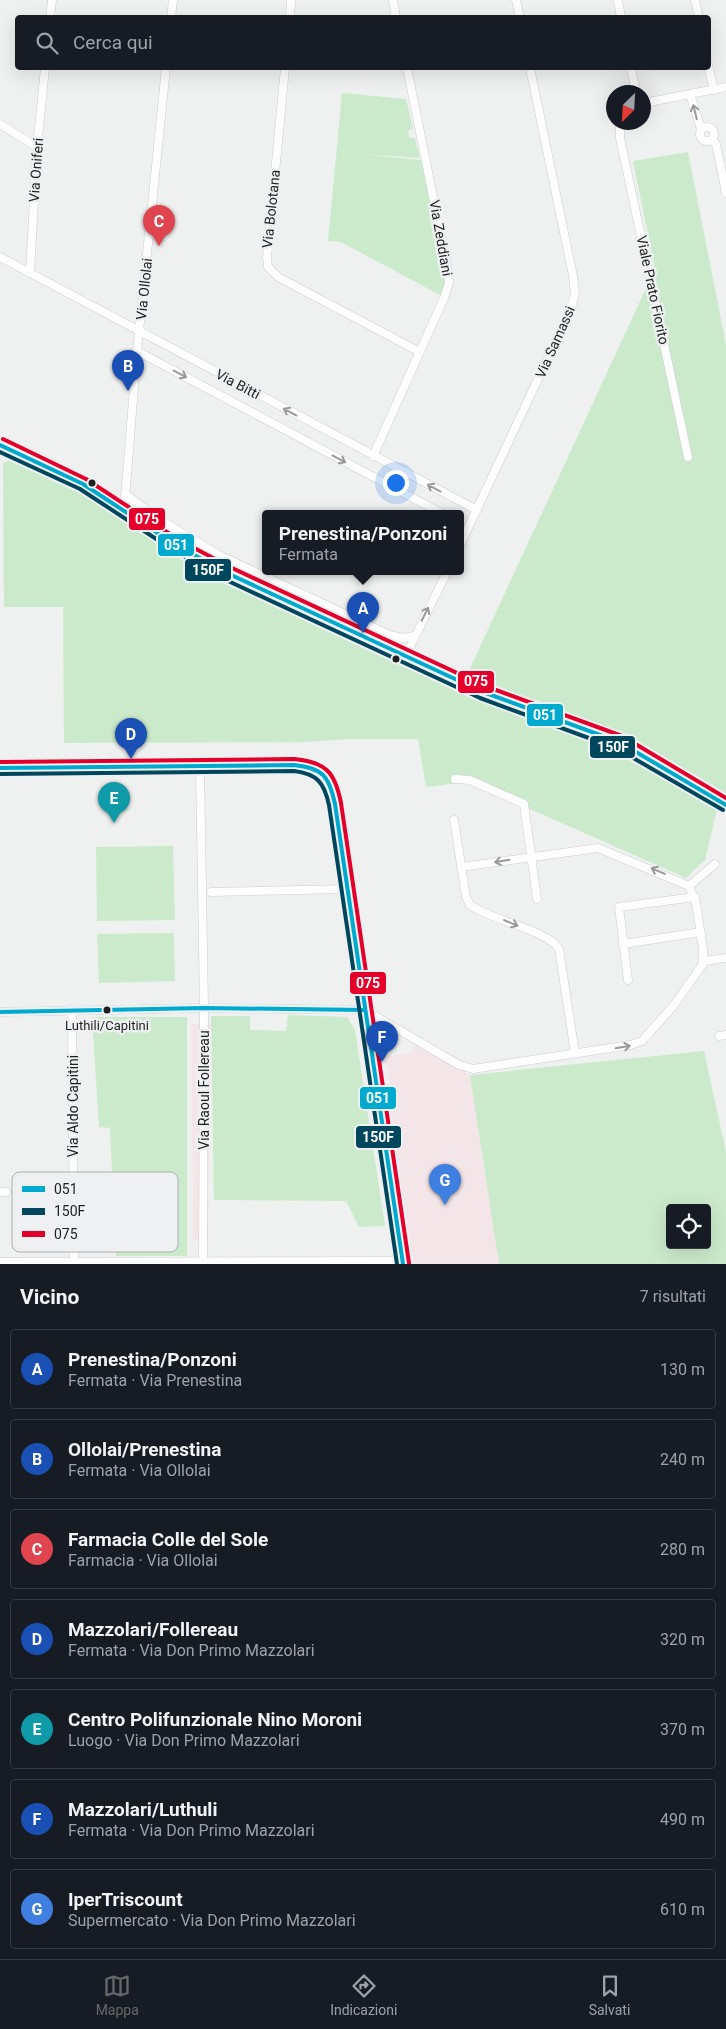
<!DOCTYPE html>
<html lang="it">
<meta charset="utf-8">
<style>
:root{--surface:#171b24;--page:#242831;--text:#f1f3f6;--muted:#9ea1a6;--line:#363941;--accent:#676868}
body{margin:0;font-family:Roboto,sans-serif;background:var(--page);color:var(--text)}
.controls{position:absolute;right:15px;bottom:15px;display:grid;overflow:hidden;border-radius:5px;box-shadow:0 5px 20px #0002}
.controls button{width:45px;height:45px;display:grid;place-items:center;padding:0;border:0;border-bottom:1px solid var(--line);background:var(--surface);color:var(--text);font:25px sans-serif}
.compass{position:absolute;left:606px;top:85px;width:45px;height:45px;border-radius:50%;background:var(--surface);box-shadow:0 5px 20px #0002;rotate:204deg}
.you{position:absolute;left:395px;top:482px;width:18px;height:18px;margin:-12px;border:4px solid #fff;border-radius:50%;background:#1a73e8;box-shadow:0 0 0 8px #1a73e833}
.badge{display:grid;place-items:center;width:32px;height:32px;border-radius:50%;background:var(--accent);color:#fff;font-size:16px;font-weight:700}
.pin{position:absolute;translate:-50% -41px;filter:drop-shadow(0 1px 2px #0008)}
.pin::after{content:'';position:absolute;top:26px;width:18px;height:15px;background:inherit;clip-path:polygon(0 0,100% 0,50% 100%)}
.popup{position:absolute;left:262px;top:510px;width:202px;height:65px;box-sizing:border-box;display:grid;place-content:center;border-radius:5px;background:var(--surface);filter:drop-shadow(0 1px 4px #0005);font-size:16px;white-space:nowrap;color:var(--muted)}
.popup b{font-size:19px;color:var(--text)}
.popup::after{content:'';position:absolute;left:50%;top:100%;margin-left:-10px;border:10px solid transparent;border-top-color:var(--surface)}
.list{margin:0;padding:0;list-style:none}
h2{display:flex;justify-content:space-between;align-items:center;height:65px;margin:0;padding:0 20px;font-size:21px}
h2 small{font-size:16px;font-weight:400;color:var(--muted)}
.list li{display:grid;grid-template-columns:32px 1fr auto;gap:15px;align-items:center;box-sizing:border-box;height:80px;margin:0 10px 10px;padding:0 10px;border:1px solid var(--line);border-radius:5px}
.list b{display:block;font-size:19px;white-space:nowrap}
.list p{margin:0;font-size:16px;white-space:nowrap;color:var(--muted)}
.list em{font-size:16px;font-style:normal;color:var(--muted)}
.icon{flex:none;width:28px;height:28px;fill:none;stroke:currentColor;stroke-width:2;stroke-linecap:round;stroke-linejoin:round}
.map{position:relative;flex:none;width:726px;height:1264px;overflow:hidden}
.search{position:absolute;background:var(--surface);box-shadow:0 5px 20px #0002;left:15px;right:15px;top:15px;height:55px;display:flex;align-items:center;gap:12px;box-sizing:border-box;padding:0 18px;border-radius:5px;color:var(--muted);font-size:19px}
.sheet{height:695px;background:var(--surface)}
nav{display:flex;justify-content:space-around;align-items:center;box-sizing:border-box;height:70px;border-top:1px solid var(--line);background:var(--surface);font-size:14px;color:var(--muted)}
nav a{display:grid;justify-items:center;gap:2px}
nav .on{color:var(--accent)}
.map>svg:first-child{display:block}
.commercial{fill:#f4e6e8}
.green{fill:#cbeacb;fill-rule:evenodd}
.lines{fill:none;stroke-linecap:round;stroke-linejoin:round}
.minor-casing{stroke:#cdcdce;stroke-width:9}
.secondary-casing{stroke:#cdcdce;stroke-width:12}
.minor{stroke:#fdfdfd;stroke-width:8}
.secondary{stroke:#fdfdfd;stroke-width:11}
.bus-1-casing{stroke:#eef0f1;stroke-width:8}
.bus-2-casing{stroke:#eef0f1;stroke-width:8}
.bus-3-casing{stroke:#eef0f1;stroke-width:8}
.bus-1{stroke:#00a9ce;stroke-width:4}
.bus-2{stroke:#00475d;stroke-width:4}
.bus-3{stroke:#e4002b;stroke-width:4}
.oneway{stroke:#999}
.bus-dot{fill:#1e1f1f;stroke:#eef0f1;stroke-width:2}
.labels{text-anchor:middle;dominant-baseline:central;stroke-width:5;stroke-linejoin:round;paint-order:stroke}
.bus-label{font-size:13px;fill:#1e1f1f;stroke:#eef0f1}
.street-label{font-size:14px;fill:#1e1f1f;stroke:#eef0f1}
.key{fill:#eef0f1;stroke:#b0b1b2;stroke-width:1}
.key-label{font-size:14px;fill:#1e1f1f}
.line-badge{stroke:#eef0f1;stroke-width:2}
.badge-label{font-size:14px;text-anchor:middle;font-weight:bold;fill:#fff}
</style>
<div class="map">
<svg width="726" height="1264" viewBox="0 0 726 1264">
<rect width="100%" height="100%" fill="#eff0f0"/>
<g class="commercial">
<path d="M191,1024H211L208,1240H193Z"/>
<path d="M416,1045L470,1075L499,1264H413L387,1089L390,1081L385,1056L411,1053Z"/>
</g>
<g class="green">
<path d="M342,93L406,99L413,128L408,131L409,137L415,139L420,158L360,154L421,160L446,282L440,295L341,242L328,241Z"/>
<path d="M688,152L726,345V794C647,741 556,707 466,677L655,269L633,161Z"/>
<path d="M11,459L64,482L95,499L177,555L251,594L509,711L609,745L717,809L705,860L686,878L469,782L426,787L418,739H351L303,742L64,743L63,607H4L3,463Z"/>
<path d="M173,846L175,920L97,921L96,847Z"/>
<path d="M174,933L175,981L99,983L97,934Z"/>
<path d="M288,1015L347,1017L355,1030L385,1226L359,1227L346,1201L214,1200L211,1016H250V1030L286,1031Z"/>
<path d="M92,1017H187V1256H116L110,1128L99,1127Z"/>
<path d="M704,1051L726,1152V1264H499L470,1075ZM670,1208H707V1245H670Z"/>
</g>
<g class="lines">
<defs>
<g id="minor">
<path d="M393,0L396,18"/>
<path d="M516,0L520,18"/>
<path d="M618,0L621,18"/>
<path d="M695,0L699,18"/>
<path d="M50,18L52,0"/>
<path d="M171,18L173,0"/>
<path d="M290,18L291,0"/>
<path d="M708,65L714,90"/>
<path d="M285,68L267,257L268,267L278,277L418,351"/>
<path d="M631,68L636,92"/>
<path d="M690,94L701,129"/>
<path d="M644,103L726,87"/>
<path d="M620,122V138L688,457"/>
<path d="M0,124L37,147"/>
<circle cx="707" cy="134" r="7"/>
<path d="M712,140L716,144L726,193"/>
<path d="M0,257L477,510"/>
<path d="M30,273L37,147L45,68"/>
<path d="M137,351L443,514"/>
<path d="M373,456L444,298L449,283L448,270L407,68"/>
<path d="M125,494L162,521L219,555L390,635L403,638L414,636"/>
<path d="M124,511L137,351L166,68"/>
<path d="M460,545L570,311L575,294L573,276L530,68"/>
<path d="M405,657L447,572"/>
<path d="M200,767L204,1008L203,1264"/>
<path d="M0,768L294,765C324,767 330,776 335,804L403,1264"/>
<path d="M455,779L470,780L524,804L537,899"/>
<path d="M454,820L466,897L470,905C490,920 548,930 559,949L575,1053"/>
<path d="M689,886L715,864"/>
<path d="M211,892L347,889"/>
<path d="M623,944L701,932"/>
<path d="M704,961L726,958"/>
<path d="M628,980L619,907L695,897"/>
<path d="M72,1010L74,1262"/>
<path d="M0,1012L204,1008L365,1010L459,1065L473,1069L630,1045L642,1041L674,1005L703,964V949L696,903L689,886L598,848L461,867"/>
<path d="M719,1036L726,1035"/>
<path d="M0,1192H6"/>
<path d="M0,1262L402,1261"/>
</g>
<path id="secondary" d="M0,445L83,484L176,545L229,574L483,692L619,742L726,805"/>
</defs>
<use href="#minor" class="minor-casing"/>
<use href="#secondary" class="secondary-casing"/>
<use href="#minor" class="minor"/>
<use href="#secondary" class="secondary"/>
<defs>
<g id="bus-1">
<path d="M0,445L83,484L176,545L229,574L483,692L619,742L726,805"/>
<path d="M0,768L294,765C323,768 329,776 335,804L403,1264"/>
<path d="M0,1012L204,1008L365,1010"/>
</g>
<g id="bus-2">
<path d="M0,452L80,489L173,550L226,580L480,698L616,748L723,810"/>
<path d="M0,774L294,771C317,774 324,782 329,805L397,1264"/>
</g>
<g id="bus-3">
<path d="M3,439L86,479L179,540L232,568L485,686L622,736L726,798"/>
<path d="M0,762L294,759C326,762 335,772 341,803L409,1263"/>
</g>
</defs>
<use href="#bus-1" class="bus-1-casing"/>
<use href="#bus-2" class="bus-2-casing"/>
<use href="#bus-3" class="bus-3-casing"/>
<use href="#bus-1" class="bus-1"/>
<use href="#bus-2" class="bus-2"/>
<use href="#bus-3" class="bus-3"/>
</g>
<defs><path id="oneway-shaft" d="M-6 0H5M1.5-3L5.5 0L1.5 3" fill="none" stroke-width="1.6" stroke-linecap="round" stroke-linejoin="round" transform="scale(1.25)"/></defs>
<g class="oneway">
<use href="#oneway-shaft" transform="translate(695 112) rotate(-104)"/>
<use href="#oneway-shaft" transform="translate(180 374) rotate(28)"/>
<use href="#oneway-shaft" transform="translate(290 412) rotate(-152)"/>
<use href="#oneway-shaft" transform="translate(339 459) rotate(28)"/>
<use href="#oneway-shaft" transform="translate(434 488) rotate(-152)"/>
<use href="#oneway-shaft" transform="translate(425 614) rotate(-63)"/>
<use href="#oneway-shaft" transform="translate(502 861) rotate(171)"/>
<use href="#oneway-shaft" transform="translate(658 871) rotate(-157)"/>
<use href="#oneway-shaft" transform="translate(511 923) rotate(23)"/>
<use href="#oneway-shaft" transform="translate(623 1047) rotate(-9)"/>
</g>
<g class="bus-dot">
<circle cx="92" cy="483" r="4.5"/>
<circle cx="396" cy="659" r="4.5"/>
<circle cx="107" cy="1010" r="4.5"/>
</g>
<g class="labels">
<g class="bus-label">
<text x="107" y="1025">Luthili/Capitini</text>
</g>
<g class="street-label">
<text transform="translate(36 170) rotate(-86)">Via Oniferi</text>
<text transform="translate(271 209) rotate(-84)">Via Bolotana</text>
<text transform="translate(441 238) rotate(80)">Via Zeddiani</text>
<text transform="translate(144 289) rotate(-84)">Via Ollolai</text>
<text transform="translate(653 290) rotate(78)">Viale Prato Fiorito</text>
<text transform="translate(555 342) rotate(-66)">Via Samassi</text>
<text transform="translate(238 384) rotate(28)">Via Bitti</text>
<text transform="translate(204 1090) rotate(-90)">Via Raoul Follereau</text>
<text transform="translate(73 1106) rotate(-90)">Via Aldo Capitini</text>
</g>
</g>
<rect x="12" y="1172" width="166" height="80" rx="8" class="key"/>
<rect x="22" y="1186" width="23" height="6" fill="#00a9ce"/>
<rect x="22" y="1208" width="23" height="7" fill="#00475d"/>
<rect x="22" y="1231" width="23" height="6" fill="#e4002b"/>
<g class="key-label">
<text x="54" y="1194">051</text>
<text x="54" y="1216">150F</text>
<text x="54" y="1239">075</text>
</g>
<g class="line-badge">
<rect x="128" y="507" width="38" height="24" rx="5" fill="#e4002b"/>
<rect x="157" y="533" width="38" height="24" rx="5" fill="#00a9ce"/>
<rect x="184" y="558" width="48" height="24" rx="5" fill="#00475d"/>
<rect x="457" y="670" width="38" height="24" rx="5" fill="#e4002b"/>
<rect x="526" y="703" width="38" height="24" rx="5" fill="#00a9ce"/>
<rect x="589" y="735" width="47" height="24" rx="5" fill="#00475d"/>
<rect x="349" y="971" width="38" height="24" rx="5" fill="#e4002b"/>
<rect x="359" y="1086" width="38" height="24" rx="5" fill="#00a9ce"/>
<rect x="355" y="1125" width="47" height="24" rx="5" fill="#00475d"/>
</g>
<g class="badge-label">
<text x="147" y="524">075</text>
<text x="176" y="550">051</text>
<text x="208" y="575">150F</text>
<text x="476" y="686">075</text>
<text x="545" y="720">051</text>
<text x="613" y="752">150F</text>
<text x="368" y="988">075</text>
<text x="378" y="1103">051</text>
<text x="378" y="1142">150F</text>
</g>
</svg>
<div class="controls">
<button><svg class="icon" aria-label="locate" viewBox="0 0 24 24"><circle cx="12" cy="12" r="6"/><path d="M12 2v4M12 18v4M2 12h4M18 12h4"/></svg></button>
</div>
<svg class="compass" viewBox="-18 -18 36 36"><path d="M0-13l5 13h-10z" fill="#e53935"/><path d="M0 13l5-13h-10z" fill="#9ea1a6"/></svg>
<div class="you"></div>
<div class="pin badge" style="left:363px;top:633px;background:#1a4fb4">A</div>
<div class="popup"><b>Prenestina/Ponzoni</b>Fermata</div>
<div class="pin badge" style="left:128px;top:391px;background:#1a4fb4">B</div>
<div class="pin badge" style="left:159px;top:246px;background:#e0444e">C</div>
<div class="pin badge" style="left:131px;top:759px;background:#1a4fb4">D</div>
<div class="pin badge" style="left:114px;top:823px;background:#0f9aa8">E</div>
<div class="pin badge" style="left:382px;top:1062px;background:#1a4fb4">F</div>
<div class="pin badge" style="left:445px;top:1205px;background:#3f7fe0">G</div>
<div class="search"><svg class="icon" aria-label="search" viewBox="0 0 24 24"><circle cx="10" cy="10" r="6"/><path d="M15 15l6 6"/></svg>Cerca qui</div>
</div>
<section class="sheet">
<h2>Vicino<small>7 risultati</small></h2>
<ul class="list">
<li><span class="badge" style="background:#1a4fb4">A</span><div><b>Prenestina/Ponzoni</b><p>Fermata · Via Prenestina</p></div><em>130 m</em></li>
<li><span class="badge" style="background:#1a4fb4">B</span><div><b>Ollolai/Prenestina</b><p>Fermata · Via Ollolai</p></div><em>240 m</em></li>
<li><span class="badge" style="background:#e0444e">C</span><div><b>Farmacia Colle del Sole</b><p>Farmacia · Via Ollolai</p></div><em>280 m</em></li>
<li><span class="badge" style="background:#1a4fb4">D</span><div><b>Mazzolari/Follereau</b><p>Fermata · Via Don Primo Mazzolari</p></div><em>320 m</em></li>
<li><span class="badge" style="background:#0f9aa8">E</span><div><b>Centro Polifunzionale Nino Moroni</b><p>Luogo · Via Don Primo Mazzolari</p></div><em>370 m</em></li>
<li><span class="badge" style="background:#1a4fb4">F</span><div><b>Mazzolari/Luthuli</b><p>Fermata · Via Don Primo Mazzolari</p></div><em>490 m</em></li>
<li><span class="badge" style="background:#3f7fe0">G</span><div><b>IperTriscount</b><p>Supermercato · Via Don Primo Mazzolari</p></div><em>610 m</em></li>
</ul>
</section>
<nav>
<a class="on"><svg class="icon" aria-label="map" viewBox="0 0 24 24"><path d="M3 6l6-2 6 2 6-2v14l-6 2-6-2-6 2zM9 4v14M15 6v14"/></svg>Mappa</a>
<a><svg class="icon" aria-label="directions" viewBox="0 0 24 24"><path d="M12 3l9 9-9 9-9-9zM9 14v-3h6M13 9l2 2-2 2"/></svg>Indicazioni</a>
<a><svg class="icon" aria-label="saved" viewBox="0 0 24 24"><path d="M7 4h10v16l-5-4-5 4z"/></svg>Salvati</a>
</nav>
